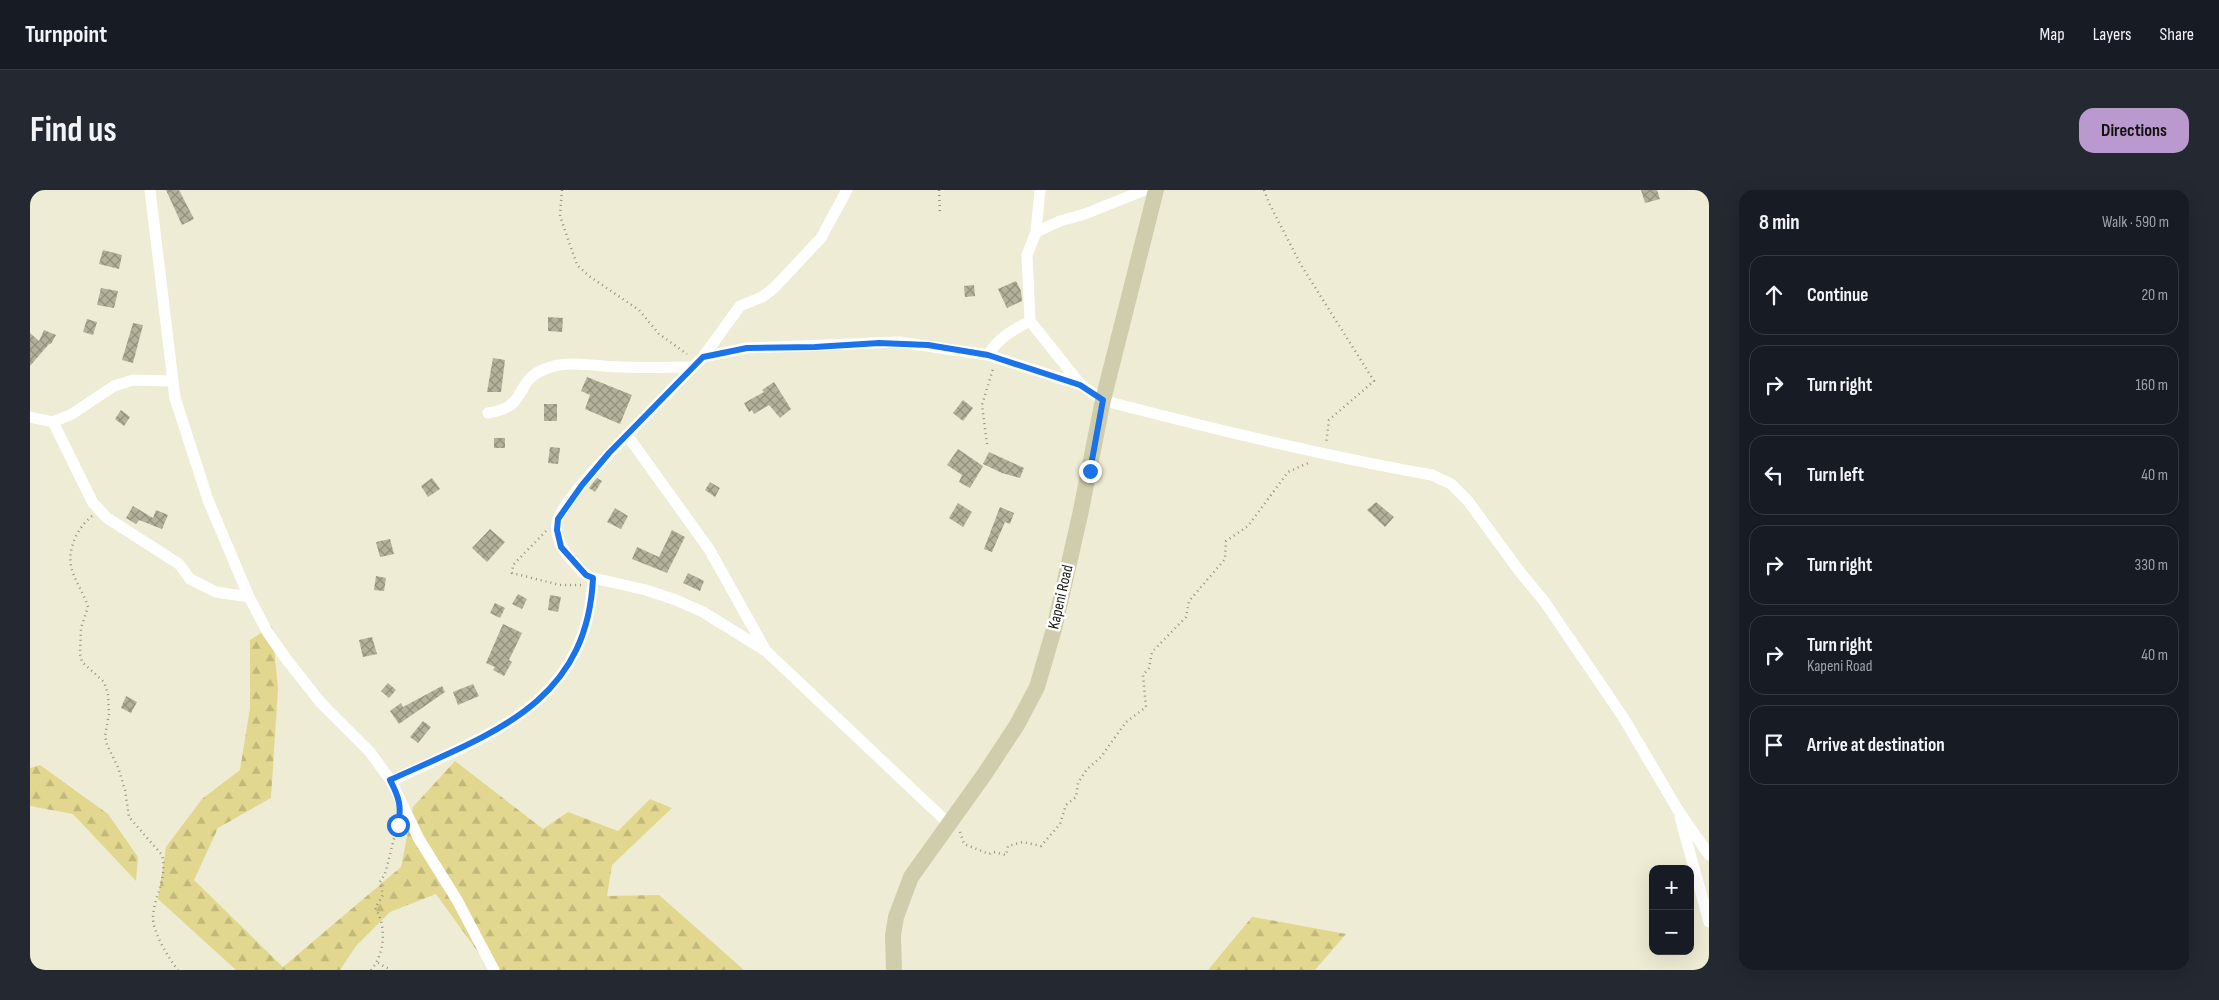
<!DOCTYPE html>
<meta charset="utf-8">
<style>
:root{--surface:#171b24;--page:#242831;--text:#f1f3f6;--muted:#9ea1a6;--line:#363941;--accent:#ba99ce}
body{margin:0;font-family:"Sofia Sans Condensed",sans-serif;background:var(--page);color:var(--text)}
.controls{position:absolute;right:15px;bottom:15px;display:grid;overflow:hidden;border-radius:10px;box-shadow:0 5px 20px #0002}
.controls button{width:45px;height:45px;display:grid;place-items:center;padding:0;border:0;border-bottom:1px solid var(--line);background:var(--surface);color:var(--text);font:25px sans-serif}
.stop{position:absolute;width:15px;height:15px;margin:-11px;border:4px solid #1a73e8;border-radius:50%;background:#fff}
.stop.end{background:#1a73e8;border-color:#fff;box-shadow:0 1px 5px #0008}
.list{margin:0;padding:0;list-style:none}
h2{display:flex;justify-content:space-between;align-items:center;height:65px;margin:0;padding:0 20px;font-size:21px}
h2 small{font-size:16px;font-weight:400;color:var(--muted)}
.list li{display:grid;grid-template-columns:32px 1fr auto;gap:15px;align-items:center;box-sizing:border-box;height:80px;margin:0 10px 10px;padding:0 10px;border:1px solid var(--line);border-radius:15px}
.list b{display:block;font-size:19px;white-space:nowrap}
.list p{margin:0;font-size:16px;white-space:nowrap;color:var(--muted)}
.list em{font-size:16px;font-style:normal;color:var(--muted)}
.icon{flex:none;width:28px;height:28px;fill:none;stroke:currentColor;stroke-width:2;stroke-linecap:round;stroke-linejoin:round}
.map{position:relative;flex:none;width:1679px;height:780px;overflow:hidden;border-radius:15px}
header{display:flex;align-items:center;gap:30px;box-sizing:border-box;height:70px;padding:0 25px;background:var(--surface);border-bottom:1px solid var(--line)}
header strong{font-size:24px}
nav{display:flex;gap:28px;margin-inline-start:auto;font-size:18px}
.intro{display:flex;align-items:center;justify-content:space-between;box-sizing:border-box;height:120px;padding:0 30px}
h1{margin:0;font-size:35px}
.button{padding:12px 22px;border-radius:15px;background:var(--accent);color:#111;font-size:18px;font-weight:700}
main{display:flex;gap:30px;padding:0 30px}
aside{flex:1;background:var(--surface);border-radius:15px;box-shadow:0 5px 20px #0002}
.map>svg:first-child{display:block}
.forest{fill:url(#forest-firs)}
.building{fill:url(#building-cross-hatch)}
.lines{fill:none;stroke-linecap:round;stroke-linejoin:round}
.path{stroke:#949281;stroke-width:2.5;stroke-dasharray:1 4;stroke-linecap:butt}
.street{stroke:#fff;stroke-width:11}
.secondary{stroke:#d0cdad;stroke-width:16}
.route{stroke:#1a73e8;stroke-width:6}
.labels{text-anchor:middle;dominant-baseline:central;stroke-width:5;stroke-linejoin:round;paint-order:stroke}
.street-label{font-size:16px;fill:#1c1b12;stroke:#fff}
</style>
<header>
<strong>Turnpoint</strong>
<nav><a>Map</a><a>Layers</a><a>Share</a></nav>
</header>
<div class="intro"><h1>Find us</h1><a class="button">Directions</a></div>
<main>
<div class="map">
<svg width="1679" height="780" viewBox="0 0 1679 780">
<defs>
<pattern id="forest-firs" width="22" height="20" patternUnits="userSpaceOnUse" patternTransform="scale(1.25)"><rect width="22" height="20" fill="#e2d78e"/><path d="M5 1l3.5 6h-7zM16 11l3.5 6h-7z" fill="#c1b879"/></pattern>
<pattern id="building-cross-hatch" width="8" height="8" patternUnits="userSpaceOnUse" patternTransform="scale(1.25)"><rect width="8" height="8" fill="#b4b19b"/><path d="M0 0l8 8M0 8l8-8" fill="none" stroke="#928f7d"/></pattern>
</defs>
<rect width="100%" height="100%" fill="#efecd5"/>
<g class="forest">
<path d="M242,436L248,499L241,608L188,638L164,690L253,777L371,677L383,617L425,571L513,639L538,622L588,641L620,609L642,618L582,675L577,706L629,705L714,780H461L406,704L360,722L326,756L310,780H206L128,709L136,657L172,609L210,580L220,518V450Z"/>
<path d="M10,575L78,624L108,667L106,691L43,624L0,616V578Z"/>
<path d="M1222,727H1223L1316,744L1285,780H1178Z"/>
</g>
<g class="building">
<path d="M136,0H149L164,29L152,35Z"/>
<path d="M1611,0H1627L1630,9L1615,13Z"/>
<path d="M73,60L92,65L89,79L69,74Z"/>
<path d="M986,91L991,101L992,111L977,118L968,99Z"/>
<path d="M944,95L945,106L935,107L934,96Z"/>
<path d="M71,98L88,101L84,118L67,115Z"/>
<path d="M518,127L533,128L532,142L518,141Z"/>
<path d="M57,129L67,132L63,145L53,142Z"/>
<path d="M103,133L113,135L103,173L92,170Z"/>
<path d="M14,140L26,145L21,154H19L0,176V143L9,151Z"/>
<path d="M463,168L475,170L471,202H457Z"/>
<path d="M557,187L602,205L590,234L555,219L560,205L551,201Z"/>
<path d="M744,192L761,219L750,228L739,215L724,224L722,220L719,222L714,213L734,202L732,200Z"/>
<path d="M933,210L943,218L933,231L923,223Z"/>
<rect x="514" y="214" width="13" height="17"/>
<path d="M91,220L100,227L94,236L85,229Z"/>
<rect x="464" y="248" width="11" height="10"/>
<path d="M520,257L530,258L528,274L518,273Z"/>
<path d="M928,259L953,276L940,298L929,292L932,285L917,275Z"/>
<path d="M959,262L994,278L990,288L972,283L953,274Z"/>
<path d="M402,288L410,299L398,307L391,296Z"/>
<path d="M567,288L572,291L565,302L559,298Z"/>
<path d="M680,292L690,298L685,307L675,300Z"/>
<path d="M1346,312L1364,327L1355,337L1337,320Z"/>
<path d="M928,313L942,322L933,337L919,328Z"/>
<path d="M103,316L123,328L126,320L138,325L132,339L109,330L106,334L96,328Z"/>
<path d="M970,317L984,323L980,334L975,332L962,362L954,359Z"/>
<path d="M585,318L598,326L591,339L577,332Z"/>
<path d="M460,339L475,352L457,372L442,358Z"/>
<path d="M642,340L655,347L637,383L602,369L607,357L629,367Z"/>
<path d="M360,349L364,364L350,367L346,352Z"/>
<path d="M658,383L674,391L670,401L653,393Z"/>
<path d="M346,386L356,388L354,401L344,400Z"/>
<path d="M488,404L497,409L492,419L482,414Z"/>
<path d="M520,405L531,407L528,422L518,420Z"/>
<path d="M465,413L475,418L470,428L460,423Z"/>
<path d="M473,434L492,443L479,470L482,472L474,486L463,480L465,477L456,473Z"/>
<path d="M342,447L347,464L333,467L329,450Z"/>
<path d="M358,493L366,500L359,508L351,501Z"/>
<path d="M443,494L449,506L428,515L423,502Z"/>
<path d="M412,496L415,502L369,534L360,521L371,513L373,517Z"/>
<path d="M96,506L107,512L101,523L91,518Z"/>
<path d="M393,531L401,537L388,553L380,547Z"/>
</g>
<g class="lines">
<g class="path">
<path d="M532,0L530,26L547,75L559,86L609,120L629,144L657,164"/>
<path d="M909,0L910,24"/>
<path d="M1234,0L1239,13L1271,75L1344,191L1299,230L1296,254"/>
<path d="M957,254L952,215L963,179"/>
<path d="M62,326C47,338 36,361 42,380C46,393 54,404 58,417L51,438L50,464L52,472L74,492L78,504L79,524L75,546L77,555L88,577L95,600L99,627L132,665C138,689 124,705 123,727C122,741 139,769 148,780"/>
<path d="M516,341L483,375L482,383L530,395H551"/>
<path d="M930,642L934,654L959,664L964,662L976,665L978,656L993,652L1011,656L1030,634L1036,615L1046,607L1048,593L1057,579L1071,567L1096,532L1116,517L1113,485L1119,478L1122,462L1156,427L1159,411L1195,369L1196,351L1218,336L1258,282L1278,273"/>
<path d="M348,773L361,780"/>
<path d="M341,780C355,764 357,735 345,718L353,705L350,692L355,684L368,633"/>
</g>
<g class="street">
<path d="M120,0L145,208L178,310L219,407L238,443L257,470L291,513L340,562L361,591L389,649L427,710L464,780"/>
<path d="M1010,0L1006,42L997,65L1000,131L1051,195"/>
<path d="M1006,42L1030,31L1055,24L1115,0"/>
<path d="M958,165C968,148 983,140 1000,131"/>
<path d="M673,167L710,116L732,107L744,98L791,48L817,0"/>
<path d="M663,177L597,245L679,359L735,459"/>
<path d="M458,223C500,217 483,191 515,179C538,169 567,177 591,177C615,178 639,177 663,177L673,167L717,158L869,152L958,165L1051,195L1073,210L1087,214C1191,241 1295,266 1402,285L1421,294L1438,311L1490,382L1514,411L1593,527L1648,620L1679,665"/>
<path d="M0,227L23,232L42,224L84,196L103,190L142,191"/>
<path d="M23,232L63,313L77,328L149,374L160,389L186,402L219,407"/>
<path d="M563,388C554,386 546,374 540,368C531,358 523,342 528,329C537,306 579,264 597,245"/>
<path d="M361,591C459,544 557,515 563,388L616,400L646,410L673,422L736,461L918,633"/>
<path d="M1650,627L1679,732"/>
</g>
<path class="secondary" d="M864,780L863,745L866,727L881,687L954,585L987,535L1007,497L1024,439L1050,325L1073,210L1126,0"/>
</g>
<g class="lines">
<path class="route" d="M368,635C372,617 369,607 360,590C460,544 557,515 563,388L556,385L531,357L527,340L528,329L552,295L579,263L673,167L717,158L785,157L849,153L898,155L958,165L1050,195L1073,210L1060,281"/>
</g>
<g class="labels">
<g class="street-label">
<text transform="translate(1031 407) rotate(-77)">Kapeni Road</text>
</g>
</g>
</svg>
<div class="controls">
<button>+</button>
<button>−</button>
</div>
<div class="stop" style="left:368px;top:635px"></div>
<div class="stop end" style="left:1060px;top:281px"></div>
</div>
<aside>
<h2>8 min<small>Walk · 590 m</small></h2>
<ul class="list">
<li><svg class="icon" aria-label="ahead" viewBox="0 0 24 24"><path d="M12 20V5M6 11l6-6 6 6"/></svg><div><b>Continue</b></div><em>20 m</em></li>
<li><svg class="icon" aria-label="right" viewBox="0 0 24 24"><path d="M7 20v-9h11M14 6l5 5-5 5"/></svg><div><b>Turn right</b></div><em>160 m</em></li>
<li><svg class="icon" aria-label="left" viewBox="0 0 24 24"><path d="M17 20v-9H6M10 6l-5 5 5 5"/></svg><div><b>Turn left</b></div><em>40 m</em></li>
<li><svg class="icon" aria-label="right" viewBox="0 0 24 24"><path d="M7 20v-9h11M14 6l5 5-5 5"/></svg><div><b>Turn right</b></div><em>330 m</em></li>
<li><svg class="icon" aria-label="right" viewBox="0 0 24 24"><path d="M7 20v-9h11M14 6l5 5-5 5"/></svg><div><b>Turn right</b><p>Kapeni Road</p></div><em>40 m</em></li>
<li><svg class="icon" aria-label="arrive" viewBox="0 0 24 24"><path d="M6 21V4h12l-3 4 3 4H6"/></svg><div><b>Arrive at destination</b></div></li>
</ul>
</aside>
</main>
